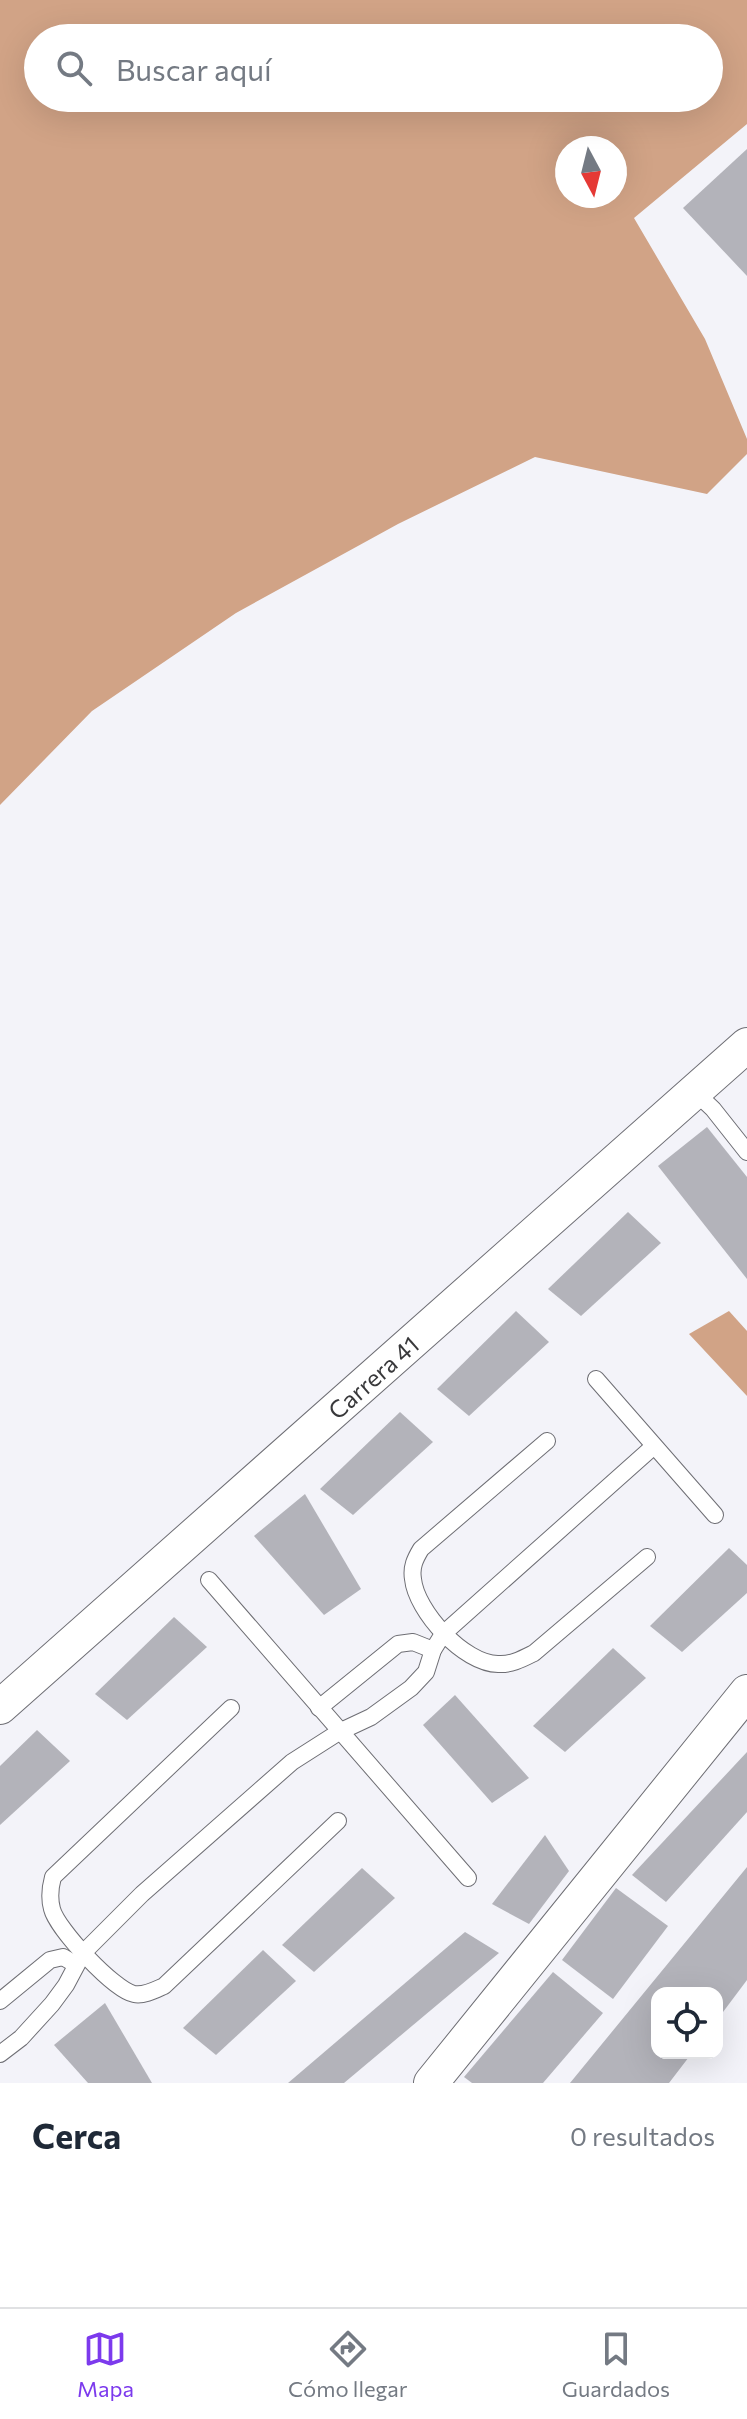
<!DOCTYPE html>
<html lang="es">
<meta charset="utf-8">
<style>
:root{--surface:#fff;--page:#f2f2f3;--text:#1f2937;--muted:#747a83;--line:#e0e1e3;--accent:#7c3aed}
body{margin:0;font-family:Commissioner,sans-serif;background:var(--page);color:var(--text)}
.controls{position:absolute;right:24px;bottom:24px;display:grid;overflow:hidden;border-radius:16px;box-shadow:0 8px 32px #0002}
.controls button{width:72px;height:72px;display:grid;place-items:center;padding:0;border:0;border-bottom:2px solid var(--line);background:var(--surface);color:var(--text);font:40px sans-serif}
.compass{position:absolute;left:555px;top:136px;width:72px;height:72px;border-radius:50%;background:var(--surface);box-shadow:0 8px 32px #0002;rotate:173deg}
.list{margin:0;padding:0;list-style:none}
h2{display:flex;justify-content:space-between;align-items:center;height:104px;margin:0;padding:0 32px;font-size:34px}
h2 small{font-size:26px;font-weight:400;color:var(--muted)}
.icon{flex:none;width:44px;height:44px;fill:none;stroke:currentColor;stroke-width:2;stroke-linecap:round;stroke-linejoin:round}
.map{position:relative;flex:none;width:747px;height:2083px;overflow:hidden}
.search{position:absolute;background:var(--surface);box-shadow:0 8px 32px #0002;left:24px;right:24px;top:24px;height:88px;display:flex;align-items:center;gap:20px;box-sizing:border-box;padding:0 28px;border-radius:44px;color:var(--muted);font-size:30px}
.sheet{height:224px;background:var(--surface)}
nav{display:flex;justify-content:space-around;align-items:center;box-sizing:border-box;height:112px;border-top:2px solid var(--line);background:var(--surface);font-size:22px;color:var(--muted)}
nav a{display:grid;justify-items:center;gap:4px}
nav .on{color:var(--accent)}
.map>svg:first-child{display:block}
.water{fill:#d1a386;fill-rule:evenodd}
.building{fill:#b3b3ba}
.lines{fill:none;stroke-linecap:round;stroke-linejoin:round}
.lane-casing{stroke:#6e6e74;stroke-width:18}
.street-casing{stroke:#6e6e74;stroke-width:36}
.lane{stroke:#fff;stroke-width:16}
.street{stroke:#fff;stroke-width:34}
.labels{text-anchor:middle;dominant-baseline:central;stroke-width:7;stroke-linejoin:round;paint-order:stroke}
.street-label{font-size:24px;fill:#39393b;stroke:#fff}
</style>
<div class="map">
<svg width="747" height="2083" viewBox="0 0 747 2083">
<rect width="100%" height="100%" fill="#f3f3f9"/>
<g class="water">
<path d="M0,0H747V124L634,218L705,339L747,439V454L707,494L535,457L398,524L236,613L92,711L0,805ZM38,38H709V98H38ZM567,148H615V196H567Z"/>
<path d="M729,1311L747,1331V1396L689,1334Z"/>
</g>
<g class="building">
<path d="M747,149V276L683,208Z"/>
<path d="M707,1127L747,1177V1279L658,1166Z"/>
<path d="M628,1212L661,1243L581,1316L548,1289Z"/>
<path d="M516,1311L549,1342L469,1416L437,1389Z"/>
<path d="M400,1412L433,1442L353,1515L320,1489Z"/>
<path d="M305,1494L361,1589L324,1615L254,1536Z"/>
<path d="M729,1548L747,1565V1593L682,1652L650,1626Z"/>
<path d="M174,1617L207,1647L127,1720L95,1694Z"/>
<path d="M613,1648L646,1678L565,1752L533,1726Z"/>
<path d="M455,1695L529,1778L492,1803L423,1725Z"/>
<path d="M37,1730L70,1761L0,1825V1766Z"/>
<path d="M747,1752V1812L666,1902L632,1875Z"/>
<path d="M545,1835L569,1871L529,1924L492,1904Z"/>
<path d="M747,1867V1980L717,2020V1993H657V2053H692L669,2083H570Z"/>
<path d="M362,1868L395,1898L314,1972L282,1945Z"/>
<path d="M616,1888L668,1926L613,1999L562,1960Z"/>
<path d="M465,1932L499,1953L344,2083H288Z"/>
<path d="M263,1950L296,1981L216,2055L183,2028Z"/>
<path d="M553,1972L603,2013L543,2083H472L464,2077Z"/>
<path d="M105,2003L152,2083H88L54,2045Z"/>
</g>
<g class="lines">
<defs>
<g id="lane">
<path d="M695,1092L713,1109L747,1152"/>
<path d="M596,1379L715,1515"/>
<path d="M547,1441L421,1549C415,1559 411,1567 413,1579C416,1611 464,1664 498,1664C511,1665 522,1659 534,1653L647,1557"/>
<path d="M209,1580L468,1878"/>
<path d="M231,1708L53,1877C50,1888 49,1898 52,1909C57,1929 114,1990 134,1994C144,1996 155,1990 164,1986L338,1821"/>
<path d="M319,1708L398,1644L413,1642L433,1650"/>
<path d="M0,2001L50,1960L63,1957L75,1964"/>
<path d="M0,2054L21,2038L52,2004L66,1985L83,1953L142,1894L292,1762L339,1732L371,1717L411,1688L426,1672L433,1650L443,1634L654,1446"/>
</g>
<g id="street">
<path id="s1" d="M0,1707L747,1045"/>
<path d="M431,2083L747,1692"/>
</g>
</defs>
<use href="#lane" class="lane-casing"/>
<use href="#street" class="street-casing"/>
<use href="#lane" class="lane"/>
<use href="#street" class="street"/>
</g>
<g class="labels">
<g class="street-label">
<text stroke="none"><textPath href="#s1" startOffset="498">Carrera 41</textPath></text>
</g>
</g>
</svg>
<div class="controls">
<button><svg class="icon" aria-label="locate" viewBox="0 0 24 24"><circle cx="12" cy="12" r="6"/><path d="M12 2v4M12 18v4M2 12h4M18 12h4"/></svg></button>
</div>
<svg class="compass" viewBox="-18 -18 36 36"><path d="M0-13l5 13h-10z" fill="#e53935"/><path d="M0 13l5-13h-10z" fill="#747a83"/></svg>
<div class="search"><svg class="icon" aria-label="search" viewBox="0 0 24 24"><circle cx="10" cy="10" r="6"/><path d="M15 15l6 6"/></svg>Buscar aquí</div>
</div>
<section class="sheet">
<h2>Cerca<small>0 resultados</small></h2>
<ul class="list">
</ul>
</section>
<nav>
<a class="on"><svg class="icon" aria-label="map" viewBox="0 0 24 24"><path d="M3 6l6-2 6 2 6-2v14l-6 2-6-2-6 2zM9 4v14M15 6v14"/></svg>Mapa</a>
<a><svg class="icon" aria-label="directions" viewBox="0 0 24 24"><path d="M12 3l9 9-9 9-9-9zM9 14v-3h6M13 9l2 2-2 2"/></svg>Cómo llegar</a>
<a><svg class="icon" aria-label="saved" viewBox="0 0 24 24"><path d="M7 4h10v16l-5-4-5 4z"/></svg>Guardados</a>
</nav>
